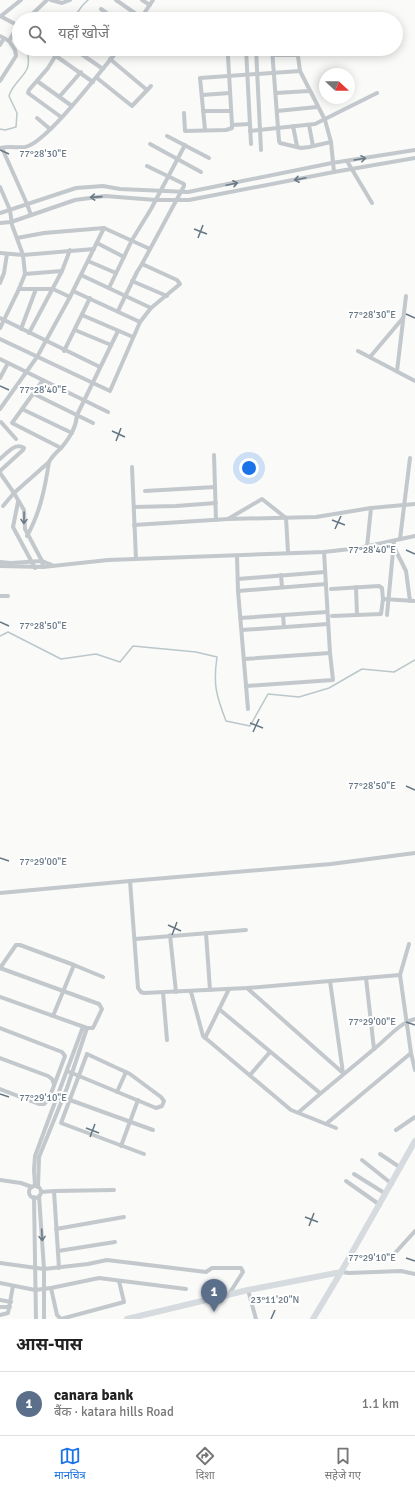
<!DOCTYPE html>
<html lang="hi">
<meta charset="utf-8">
<style>
:root{--surface:#fff;--page:#f2f2f2;--text:#222;--muted:#767676;--line:#e0e0e0;--accent:#1a73e8}
body{margin:0;font-family:Signika,"Noto Sans Devanagari",sans-serif;background:var(--page);color:var(--text)}
.compass{position:absolute;left:319px;top:68px;width:36px;height:36px;border-radius:50%;background:var(--surface);box-shadow:0 2px 10px #0003;rotate:112deg}
.you{position:absolute;left:249px;top:468px;width:14px;height:14px;margin:-10px;border:3px solid #fff;border-radius:50%;background:#1a73e8;box-shadow:0 0 0 6px #1a73e833}
.badge{display:grid;place-items:center;width:26px;height:26px;border-radius:50%;background:var(--accent);color:#fff;font-size:13px;font-weight:700}
.pin{position:absolute;translate:-50% -33px;filter:drop-shadow(0 1px 2px #0008)}
.pin::after{content:'';position:absolute;top:21px;width:14px;height:12px;background:inherit;clip-path:polygon(0 0,100% 0,50% 100%)}
.list{margin:0;padding:0;list-style:none}
h2{display:flex;justify-content:space-between;align-items:center;height:52px;margin:0;padding:0 16px;font-size:17px}
h2 small{font-size:13px;font-weight:400;color:var(--muted)}
.list li{display:grid;grid-template-columns:26px 1fr auto;gap:12px;align-items:center;box-sizing:border-box;height:64px;padding:0 16px;border-top:1px solid var(--line)}
.list b{display:block;font-size:15px;white-space:nowrap}
.list p{margin:0;font-size:13px;white-space:nowrap;color:var(--muted)}
.list em{font-size:13px;font-style:normal;color:var(--muted)}
.icon{flex:none;width:22px;height:22px;fill:none;stroke:currentColor;stroke-width:2;stroke-linecap:round;stroke-linejoin:round}
.map{position:relative;flex:none;width:415px;height:1319px;overflow:hidden}
.search{position:absolute;background:var(--surface);box-shadow:0 2px 10px #0003;left:12px;right:12px;top:12px;height:44px;display:flex;align-items:center;gap:10px;box-sizing:border-box;padding:0 14px;border-radius:22px;color:var(--muted);font-size:15px}
.sheet{height:116px;background:var(--surface)}
nav{display:flex;justify-content:space-around;align-items:center;box-sizing:border-box;height:56px;border-top:1px solid var(--line);background:var(--surface);font-size:11px;color:var(--muted)}
nav a{display:grid;justify-items:center;gap:2px}
nav .on{color:var(--accent)}
.map>svg:first-child{display:block}
.lines{fill:none;stroke-linecap:round;stroke-linejoin:round}
.stream{stroke:#bbc7cb;stroke-width:1.5}
.street{stroke:#c3c8cc;stroke-width:4}
.secondary{stroke:#d6dbdf;stroke-width:6}
.oneway{stroke:#6a7a87}
.ticks{fill:none;stroke:#657683;stroke-width:1.5}
.ticks-label{font-size:10px;text-anchor:middle;fill:#657683;stroke:#fff;stroke-width:4;stroke-linejoin:round;paint-order:stroke}
</style>
<div class="map">
<svg width="415" height="1319" viewBox="0 0 415 1319">
<rect width="100%" height="100%" fill="#fafaf8"/>
<g class="lines">
<g class="stream">
<path d="M40,19L47,15L70,17L77,13L82,6L88,0"/>
<path d="M0,129L5,130L16,127L17,113L9,96C12,85 22,79 27,69C30,63 28,55 27,49"/>
<path d="M0,636L8,632L61,659L96,654L120,662L133,646L196,652L217,657C213,684 216,695 226,721L250,726L268,694L299,697L329,688L362,669L394,672L415,660"/>
</g>
<g class="street">
<path d="M51,0L62,3L70,0"/>
<path d="M116,0L142,18"/>
<path d="M142,0L150,5"/>
<path d="M101,9L115,19"/>
<path d="M0,16L19,26"/>
<path d="M1,16L21,0"/>
<path d="M141,18L153,0"/>
<path d="M27,19L47,0"/>
<path d="M0,36L9,41"/>
<path d="M0,45L4,38"/>
<path d="M46,49L93,82"/>
<path d="M74,49L103,69"/>
<path d="M103,49L113,56"/>
<path d="M246,49L251,144"/>
<path d="M256,49L261,150"/>
<path d="M272,49L279,141L280,143L301,148L309,147L331,142"/>
<path d="M297,49L300,71L325,120L331,142L334,172"/>
<path d="M56,55L48,68L29,90L28,93L61,117"/>
<path d="M273,55H297"/>
<path d="M283,55V49"/>
<path d="M228,56L232,125"/>
<path d="M110,59L147,90"/>
<path d="M97,78L132,106L151,86"/>
<path d="M0,81L16,56L15,50L9,41L13,34L19,28"/>
<path d="M37,81L72,106"/>
<path d="M276,93L309,91"/>
<path d="M202,95L230,93"/>
<path d="M60,96L81,72"/>
<path d="M203,111H231"/>
<path d="M277,111L317,107"/>
<path d="M184,113L185,131L226,130L232,128V125L250,124"/>
<path d="M37,118L50,129"/>
<path d="M309,125L313,146"/>
<path d="M293,126L297,146"/>
<path d="M205,130L200,78L300,71"/>
<path d="M250,131L315,124L377,93"/>
<path d="M167,136L209,158"/>
<path d="M150,144L201,172"/>
<path d="M0,148C10,146 16,148 25,147C46,144 103,68 119,49"/>
<path d="M2,148L27,204L31,215"/>
<path d="M347,161L372,203"/>
<path d="M0,187L10,210L12,225L23,255L25,274L19,289L0,328"/>
<path d="M0,213L76,188L103,186L120,189L188,192L332,163L415,150"/>
<path d="M0,223L11,222L75,200L105,196L156,200H189L334,172L415,158"/>
<path d="M17,238L44,233L104,228L150,249"/>
<path d="M97,243L124,257"/>
<path d="M0,253L23,255L94,249"/>
<path d="M88,261L116,273"/>
<path d="M25,274L62,271"/>
<path d="M81,275L151,308"/>
<path d="M132,281L167,296"/>
<path d="M0,283L4,273L7,254"/>
<path d="M109,288L132,240L151,209L185,145"/>
<path d="M19,289H53L70,297"/>
<path d="M73,291L140,322"/>
<path d="M118,311L137,272L142,264L184,186V184L147,166"/>
<path d="M82,315L133,337"/>
<path d="M0,318L100,367"/>
<path d="M21,329L36,289"/>
<path d="M75,330L111,345"/>
<path d="M29,333L62,271L70,250"/>
<path d="M0,339L110,391L140,322L151,308L180,284L177,280L142,264"/>
<path d="M64,351L90,298"/>
<path d="M358,351L415,381"/>
<path d="M370,357L403,318"/>
<path d="M0,359L108,412"/>
<path d="M397,371L406,296"/>
<path d="M0,378L8,363"/>
<path d="M43,380L12,423L61,448"/>
<path d="M34,394L93,423"/>
<path d="M0,409L37,357L70,297L104,228"/>
<path d="M22,409L72,433"/>
<path d="M1,422L16,439"/>
<path d="M214,455L216,520"/>
<path d="M0,459C7,453 15,442 24,448L23,450L0,471"/>
<path d="M132,467L136,559"/>
<path d="M0,473L14,493L24,510L25,529L42,561L43,567"/>
<path d="M145,491L215,487"/>
<path d="M18,502L13,527L35,568"/>
<path d="M3,506L14,493L49,462"/>
<path d="M134,507L176,506L216,503"/>
<path d="M228,519L262,499L286,518L288,552"/>
<path d="M134,525L228,519L316,517L371,508L415,504"/>
<path d="M27,536C40,513 45,488 49,462C52,456 57,452 62,447C70,437 76,428 77,415L118,331"/>
<path d="M400,539L410,458"/>
<path d="M367,547L371,508"/>
<path d="M394,547L406,571L410,601"/>
<path d="M237,556L238,591L248,709"/>
<path d="M0,562L11,563L42,561L52,565"/>
<path d="M0,566L43,567L108,560L324,552L359,548L415,536"/>
<path d="M281,575L282,587"/>
<path d="M238,579L325,572"/>
<path d="M356,587L357,615"/>
<path d="M331,589L379,586L382,588L383,599"/>
<path d="M238,591L326,584"/>
<path d="M0,596H8"/>
<path d="M283,615L284,627"/>
<path d="M387,615L394,541"/>
<path d="M332,616L381,614L383,599L415,601"/>
<path d="M240,618L327,612"/>
<path d="M242,630L328,624"/>
<path d="M244,659L330,653"/>
<path d="M246,686L333,680L330,653L324,552"/>
<path d="M130,881L331,864L415,853"/>
<path d="M0,893L130,881L138,988L141,992L144,993L247,988L400,975L411,1053L415,1070"/>
<path d="M206,933L210,990"/>
<path d="M170,935L176,992"/>
<path d="M135,939L246,930"/>
<path d="M0,968L16,945H20L74,965L103,977"/>
<path d="M400,975L409,944"/>
<path d="M366,978L374,1049"/>
<path d="M247,988L343,1073L330,981"/>
<path d="M163,992L167,1040"/>
<path d="M191,992L203,1036L291,1110L336,1128"/>
<path d="M0,997L87,1028H93L102,1009L99,1004L0,968"/>
<path d="M219,1009L320,1093"/>
<path d="M53,1016L74,965"/>
<path d="M0,1028L62,1052L65,1056L49,1099L44,1104H39L0,1089"/>
<path d="M205,1038L229,989"/>
<path d="M87,1054L61,1123L144,1154"/>
<path d="M0,1058L48,1076L52,1079L54,1084"/>
<path d="M67,1071L156,1108L162,1106L164,1101L161,1097L130,1074L87,1054"/>
<path d="M250,1075L270,1052"/>
<path d="M117,1092L126,1072"/>
<path d="M61,1099L70,1100L153,1130"/>
<path d="M299,1112C323,1091 349,1070 374,1049C387,1039 399,1023 415,1019"/>
<path d="M326,1124L411,1053"/>
<path d="M396,1130L415,1117"/>
<path d="M121,1146L138,1100"/>
<path d="M380,1154L401,1168"/>
<path d="M362,1160L392,1184"/>
<path d="M354,1174L386,1194"/>
<path d="M0,1180L21,1183L32,1187"/>
<path d="M346,1181L380,1205"/>
<path d="M35,1186L34,1170L35,1156L83,1027"/>
<circle cx="35" cy="1192" r="6"/>
<path d="M38,1187L39,1157L67,1088L87,1028"/>
<path d="M54,1191L114,1190"/>
<path d="M41,1192L54,1191L59,1268"/>
<path d="M39,1196L44,1269V1319"/>
<path d="M34,1197L36,1319"/>
<path d="M56,1229L124,1217"/>
<path d="M58,1251L115,1242"/>
<path d="M396,1252L415,1231"/>
<path d="M0,1263L44,1269L88,1264L107,1260L206,1272L212,1268H241L243,1272L229,1294"/>
<path d="M342,1272L349,1273L401,1271L415,1274"/>
<path d="M0,1283L35,1290L51,1288L99,1278L186,1289"/>
<path d="M51,1288L57,1315L61,1319L124,1302L119,1281"/>
<path d="M248,1290L256,1319"/>
<path d="M0,1300L11,1302"/>
<path d="M0,1307H10"/>
<path d="M0,1315L8,1313L13,1286"/>
</g>
<g class="secondary">
<path d="M127,1319L248,1290L341,1272L415,1141"/>
<path d="M313,1319L341,1272"/>
</g>
</g>
<defs><path id="oneway-shaft" d="M-6 0H5M1.5-3L5.5 0L1.5 3" fill="none" stroke-width="1.6" stroke-linecap="round" stroke-linejoin="round"/></defs>
<g class="oneway">
<use href="#oneway-shaft" transform="translate(360 159) rotate(-9)"/>
<use href="#oneway-shaft" transform="translate(300 179) rotate(168)"/>
<use href="#oneway-shaft" transform="translate(232 184) rotate(-12)"/>
<use href="#oneway-shaft" transform="translate(96 197) rotate(176)"/>
<use href="#oneway-shaft" transform="translate(24 518) rotate(91)"/>
<use href="#oneway-shaft" transform="translate(42 1235) rotate(87)"/>
</g>
<path class="ticks" d="M0,150L9,154M194,229L207,234M198,238L203,225M406,314L415,318M0,386L9,390M112,431L125,437M116,441L121,428M332,520L345,525M335,529L341,516M406,550L415,554M0,622L9,626M250,723L263,728M253,732L259,719M406,786L415,790M0,858L9,861M168,925L181,931M172,935L177,922M406,1022L415,1025M0,1094L9,1097M86,1128L99,1133M90,1137L95,1124M305,1217L318,1222M309,1226L314,1213M406,1258L415,1261M271,1319L275,1310"/>
<g class="ticks-label">
<text x="43" y="157">77°28'30"E</text>
<text x="372" y="318">77°28'30"E</text>
<text x="43" y="393">77°28'40"E</text>
<text x="372" y="553">77°28'40"E</text>
<text x="43" y="629">77°28'50"E</text>
<text x="372" y="789">77°28'50"E</text>
<text x="43" y="865">77°29'00"E</text>
<text x="372" y="1025">77°29'00"E</text>
<text x="43" y="1101">77°29'10"E</text>
<text x="372" y="1261">77°29'10"E</text>
<text x="275" y="1303">23°11'20"N</text>
</g>
</svg>
<svg class="compass" viewBox="-18 -18 36 36"><path d="M0-13l5 13h-10z" fill="#e53935"/><path d="M0 13l5-13h-10z" fill="#767676"/></svg>
<div class="you"></div>
<div class="pin badge" style="left:214px;top:1312px;background:#5c6f8a">1</div>
<div class="search"><svg class="icon" aria-label="search" viewBox="0 0 24 24"><circle cx="10" cy="10" r="6"/><path d="M15 15l6 6"/></svg>यहाँ खोजें</div>
</div>
<section class="sheet">
<h2>आस-पास<small></small></h2>
<ul class="list">
<li><span class="badge" style="background:#5c6f8a">1</span><div><b>canara bank</b><p>बैंक · katara hills Road</p></div><em>1.1 km</em></li>
</ul>
</section>
<nav>
<a class="on"><svg class="icon" aria-label="map" viewBox="0 0 24 24"><path d="M3 6l6-2 6 2 6-2v14l-6 2-6-2-6 2zM9 4v14M15 6v14"/></svg>मानचित्र</a>
<a><svg class="icon" aria-label="directions" viewBox="0 0 24 24"><path d="M12 3l9 9-9 9-9-9zM9 14v-3h6M13 9l2 2-2 2"/></svg>दिशा</a>
<a><svg class="icon" aria-label="saved" viewBox="0 0 24 24"><path d="M7 4h10v16l-5-4-5 4z"/></svg>सहेजे गए</a>
</nav>
